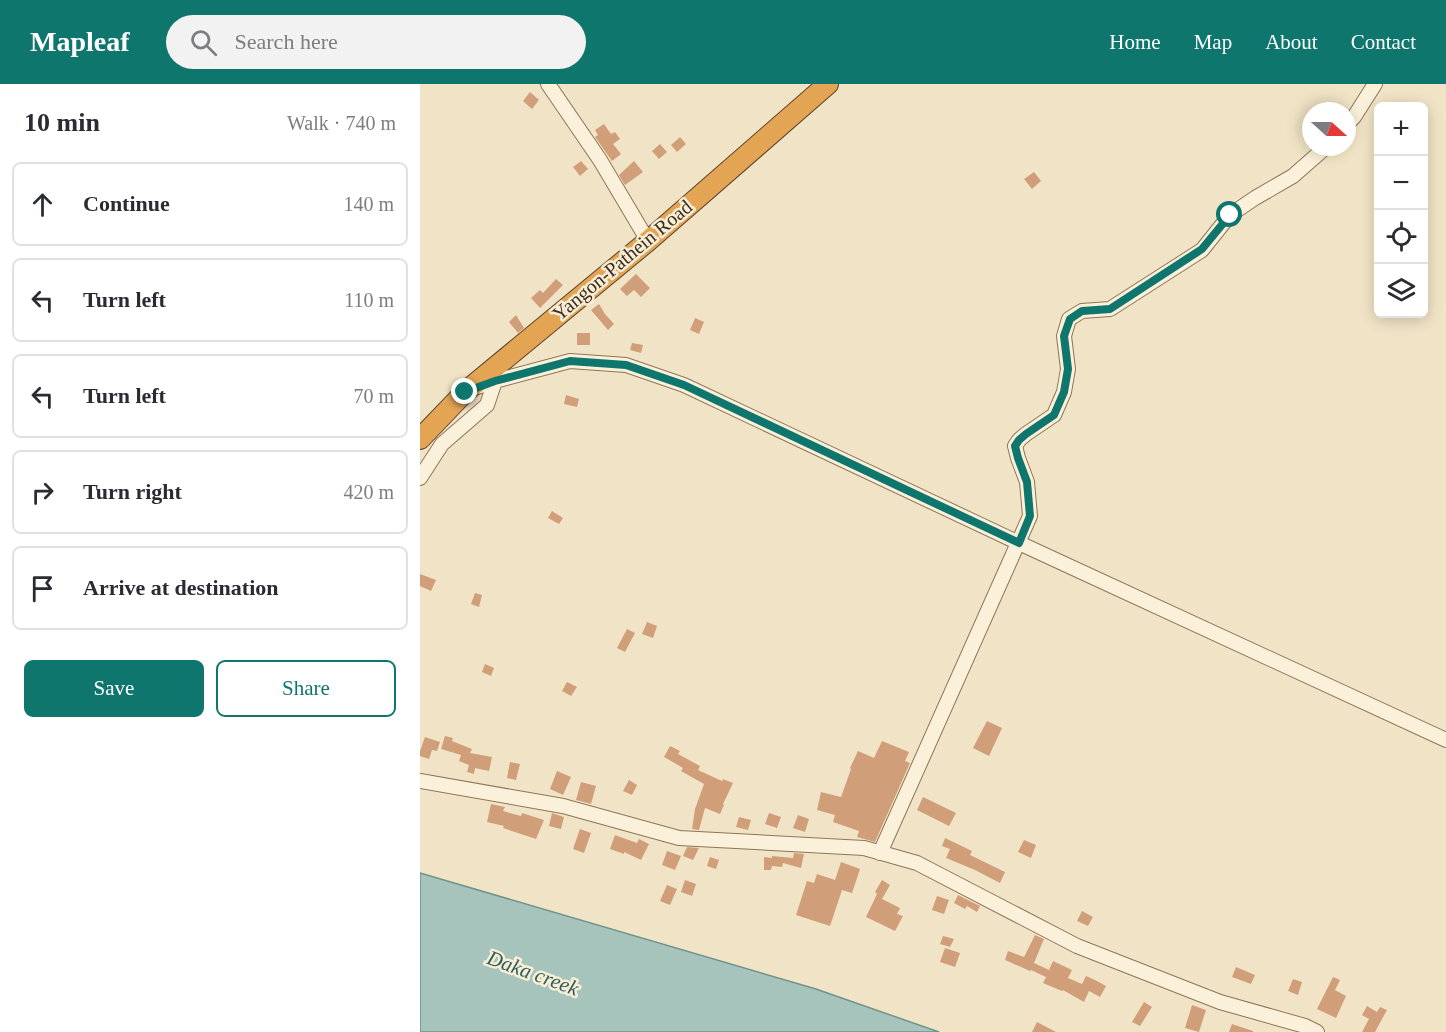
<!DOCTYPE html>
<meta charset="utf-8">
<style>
:root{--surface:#fff;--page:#f2f2f3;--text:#2b2b33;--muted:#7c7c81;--line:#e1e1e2;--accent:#0f766e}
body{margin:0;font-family:Georgia,serif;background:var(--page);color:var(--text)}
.controls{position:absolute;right:18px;top:18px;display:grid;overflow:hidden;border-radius:9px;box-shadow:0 3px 15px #0003}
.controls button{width:54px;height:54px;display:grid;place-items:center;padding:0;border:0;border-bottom:2px solid var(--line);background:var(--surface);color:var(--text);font:30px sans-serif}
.compass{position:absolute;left:882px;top:18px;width:54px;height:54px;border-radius:50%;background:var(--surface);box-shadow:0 3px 15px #0003;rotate:111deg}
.stop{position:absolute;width:18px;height:18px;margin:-14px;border:4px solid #0f766e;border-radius:50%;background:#fff}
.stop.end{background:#0f766e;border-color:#fff;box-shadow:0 2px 6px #0008}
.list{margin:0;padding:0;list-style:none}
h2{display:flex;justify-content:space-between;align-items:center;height:78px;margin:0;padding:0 24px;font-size:26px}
h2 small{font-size:20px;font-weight:400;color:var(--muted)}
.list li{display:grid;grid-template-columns:39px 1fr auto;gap:18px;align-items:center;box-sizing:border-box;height:84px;margin:0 12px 12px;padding:0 12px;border:2px solid var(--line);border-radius:9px}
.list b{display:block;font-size:22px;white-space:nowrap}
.list em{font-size:20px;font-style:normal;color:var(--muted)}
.actions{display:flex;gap:12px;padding:18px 24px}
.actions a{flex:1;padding:14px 0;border:2px solid var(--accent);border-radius:9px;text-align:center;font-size:21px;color:var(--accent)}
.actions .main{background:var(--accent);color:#fff}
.icon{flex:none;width:33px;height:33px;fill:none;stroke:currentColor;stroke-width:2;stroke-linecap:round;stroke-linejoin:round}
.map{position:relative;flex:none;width:1026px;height:948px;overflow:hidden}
header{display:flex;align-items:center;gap:36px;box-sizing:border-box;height:84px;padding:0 30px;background:var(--accent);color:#fff}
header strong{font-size:28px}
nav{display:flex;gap:33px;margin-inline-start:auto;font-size:21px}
.search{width:420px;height:54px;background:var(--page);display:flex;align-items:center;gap:15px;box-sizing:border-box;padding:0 21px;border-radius:33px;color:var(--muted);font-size:22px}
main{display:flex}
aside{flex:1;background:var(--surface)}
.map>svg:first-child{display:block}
.water{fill:#a7c4bc;stroke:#6d938a;stroke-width:1.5}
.building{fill:#d19e7a}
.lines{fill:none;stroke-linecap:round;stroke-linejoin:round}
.minor-casing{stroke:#8d755a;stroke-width:16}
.highway-casing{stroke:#5b432e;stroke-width:22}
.minor{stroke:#fbf1da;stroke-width:14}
.highway{stroke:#e3a453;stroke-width:20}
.route{stroke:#0f766e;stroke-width:8}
.labels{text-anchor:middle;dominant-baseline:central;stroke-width:5;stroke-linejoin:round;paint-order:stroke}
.street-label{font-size:20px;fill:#3d2d1f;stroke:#f8eed6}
.water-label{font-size:21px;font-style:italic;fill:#2d5d5a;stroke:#f8eed6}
</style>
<header>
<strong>Mapleaf</strong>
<div class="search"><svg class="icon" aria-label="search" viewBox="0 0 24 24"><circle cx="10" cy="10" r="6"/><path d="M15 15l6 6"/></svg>Search here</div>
<nav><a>Home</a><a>Map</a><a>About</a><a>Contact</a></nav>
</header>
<main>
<aside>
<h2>10 min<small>Walk · 740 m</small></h2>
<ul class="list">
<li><svg class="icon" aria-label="ahead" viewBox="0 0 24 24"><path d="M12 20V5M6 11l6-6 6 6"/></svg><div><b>Continue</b></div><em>140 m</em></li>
<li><svg class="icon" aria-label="left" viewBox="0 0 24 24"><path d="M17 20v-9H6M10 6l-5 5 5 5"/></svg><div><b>Turn left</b></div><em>110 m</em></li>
<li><svg class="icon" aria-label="left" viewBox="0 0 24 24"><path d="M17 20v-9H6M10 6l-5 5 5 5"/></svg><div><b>Turn left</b></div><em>70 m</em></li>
<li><svg class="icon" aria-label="right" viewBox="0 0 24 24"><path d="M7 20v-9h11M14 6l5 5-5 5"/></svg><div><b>Turn right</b></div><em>420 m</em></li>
<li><svg class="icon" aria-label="arrive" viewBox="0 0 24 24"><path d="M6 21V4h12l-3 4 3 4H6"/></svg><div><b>Arrive at destination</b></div></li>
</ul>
<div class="actions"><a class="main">Save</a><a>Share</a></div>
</aside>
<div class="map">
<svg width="1026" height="948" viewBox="0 0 1026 948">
<rect width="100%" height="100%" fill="#f1e4c6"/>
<path class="water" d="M0,789L396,905L519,948H0Z"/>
<g class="building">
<path d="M110,8L119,16L112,25L103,17Z"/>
<path d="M184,40L191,50L195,48L200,55L193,60L201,70L192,77L175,53L178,51L175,46Z"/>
<path d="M260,53L266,60L257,68L251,61Z"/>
<path d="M240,60L247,68L239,75L232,67Z"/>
<path d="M161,77L168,85L160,92L153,83Z"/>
<path d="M214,77L223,88L205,101L199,91Z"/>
<path d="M614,88L621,97L612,105L604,95Z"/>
<path d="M216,190L230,204L221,213L214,206L207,212L200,205Z"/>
<path d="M136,195L143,201L120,224L111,214L120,206L123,209Z"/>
<path d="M179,220L185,230L194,240L188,246L171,226Z"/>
<path d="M96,231L104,244L98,249L89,238Z"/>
<path d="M275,234L284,238L279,250L270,246Z"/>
<rect x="157" y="249" width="13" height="12"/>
<path d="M212,259L223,261L221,269L210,266Z"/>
<path d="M146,311L159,315L157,323L144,320Z"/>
<path d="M132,427L143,434L139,440L128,434Z"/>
<path d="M0,490L16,496L11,507L0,502Z"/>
<path d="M55,509L62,511L59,523L51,520Z"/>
<path d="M227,538L237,542L233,554L222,550Z"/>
<path d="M207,545L215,549L205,568L197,564Z"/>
<path d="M65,580L74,584L71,592L62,588Z"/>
<path d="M147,598L157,603L151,612L142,607Z"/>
<path d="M567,637L582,644L569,672L553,664Z"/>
<path d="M25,652L33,654L32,657L52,665L50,669L72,673L69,687L55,684L54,690L47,688L49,681L39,677L41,671L21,665Z"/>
<path d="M5,653L20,658L17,667L12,666L9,675L0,672V667Z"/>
<path d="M462,657L489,668L485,677L490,679L455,758L437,753L439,747L413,738L415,731L397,726L401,708L421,713L431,685L430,684L438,667L454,674Z"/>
<path d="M250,662L260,667L258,670L280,682L278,686L302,697L303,695L313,699L303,720L304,721L300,730L285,724L279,746L272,745L275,725L284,700L261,687L263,684L244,673Z"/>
<path d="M90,678L100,680L96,696L87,694Z"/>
<path d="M137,687L151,693L143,711L130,705Z"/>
<path d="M209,696L217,701L212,711L203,707Z"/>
<path d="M161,698L176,702L171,720L156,716Z"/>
<path d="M503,713L536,729L529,742L497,726Z"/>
<path d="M71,720L85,723L83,727L101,732L102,729L124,736L116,755L83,744L84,742L67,738Z"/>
<path d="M132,729L144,733L141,745L129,742Z"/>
<path d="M349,729L361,733L357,744L345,740Z"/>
<path d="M378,731L389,735L385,748L373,744Z"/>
<path d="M319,733L331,736L328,746L316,743Z"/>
<path d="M160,745L171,749L164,769L153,765Z"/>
<path d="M195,751L217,759L219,755L229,760L221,776L204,768V770L190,765Z"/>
<path d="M525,754L552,767L550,771L585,788L580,799L555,786L526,774L530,765L522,762Z"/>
<path d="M604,756L616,761L611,774L598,768Z"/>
<path d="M267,763L279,764L273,776L263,772Z"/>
<path d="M247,767L261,772L255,786L242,781Z"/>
<path d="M374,769L384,770L381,784L363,779L362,783L352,782L351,786H344V773L352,774V772L373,774Z"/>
<path d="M290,773L299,776L296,785L287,782Z"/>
<path d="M421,778L440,785L432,809L422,806L410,842L376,831L387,797L394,799L397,790L415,796Z"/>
<path d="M265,796L276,800L272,812L261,808Z"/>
<path d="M462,796L470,801L462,815L480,824L477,830L483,832L475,847L446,833L457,810L455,808Z"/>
<path d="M247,801L257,805L250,821L240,817Z"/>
<path d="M538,811L560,822L557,828L547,822L545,825L534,819Z"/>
<path d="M517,812L529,816L524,830L512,826Z"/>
<path d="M662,827L673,833L668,842L657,837Z"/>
<path d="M615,851L624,855L614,879L629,886L633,877L652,886L648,894L662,900L666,892L675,896L686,902L680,913L669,907L664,918L643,906L642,907L623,899L626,893L611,886L610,887L585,876L588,867L604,873Z"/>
<path d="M523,852L534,855L530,863L520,860Z"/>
<path d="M525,864L540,869L535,883L520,878Z"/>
<path d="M816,883L835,891L831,900L812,893Z"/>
<path d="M913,893L920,896L915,906L926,912L916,934L897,925Z"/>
<path d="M873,895L882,898L878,911L868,907Z"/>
<path d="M724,918L732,923L720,942L712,938Z"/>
<path d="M772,921L786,926L779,948L765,944Z"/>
<path d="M947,922L957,928L960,923L967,926L955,948H942L949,935L942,931Z"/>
<path d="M617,938L636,948H612Z"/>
<path d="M812,940L833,947V948H809Z"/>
</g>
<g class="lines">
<defs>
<g id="minor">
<path d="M128,0L180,76L228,157"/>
<path d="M927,40L934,33L955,0"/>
<path d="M58,303L75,297L150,277L206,281L264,301L599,459L1026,656"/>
<path d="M0,394L22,360L67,321L75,297"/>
<path d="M0,697L143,722L259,754L444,764L497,779L657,862L800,918L885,942L897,948"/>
<path d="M460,769L610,432L607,398L598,374L595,362L599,356L606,350L634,331L644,308L648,285L644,252L649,235L662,227L690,225L782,166L810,131L835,114L873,92L906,63"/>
</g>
<path id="highway" d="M0,355L45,308L228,157L408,0"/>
</defs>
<use href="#minor" class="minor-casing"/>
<use href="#highway" class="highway-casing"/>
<use href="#minor" class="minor"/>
<use href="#highway" class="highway"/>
</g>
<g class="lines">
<path class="route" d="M45,308L75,297L150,277L206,281L264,301L599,459L610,432L607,398L598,374L595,362L599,356L606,350L634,331L644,308L648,285L644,252L650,235L662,227L690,225L782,165L810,131"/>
</g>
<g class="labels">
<g class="street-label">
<text transform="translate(202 176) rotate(-40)">Yangon-Pathein Road</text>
</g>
<g class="water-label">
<text transform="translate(113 889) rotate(20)">Daka creek</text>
</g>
</g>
</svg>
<div class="controls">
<button>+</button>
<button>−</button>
<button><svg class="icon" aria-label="locate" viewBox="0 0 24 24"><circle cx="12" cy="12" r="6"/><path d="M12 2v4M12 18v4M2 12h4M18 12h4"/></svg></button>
<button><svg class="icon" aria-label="layers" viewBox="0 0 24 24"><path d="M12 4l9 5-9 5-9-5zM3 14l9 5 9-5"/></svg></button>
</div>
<svg class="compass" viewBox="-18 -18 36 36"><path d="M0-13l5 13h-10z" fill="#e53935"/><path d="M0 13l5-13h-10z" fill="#7c7c81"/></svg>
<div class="stop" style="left:810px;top:131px"></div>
<div class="stop end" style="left:45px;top:308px"></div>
</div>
</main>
